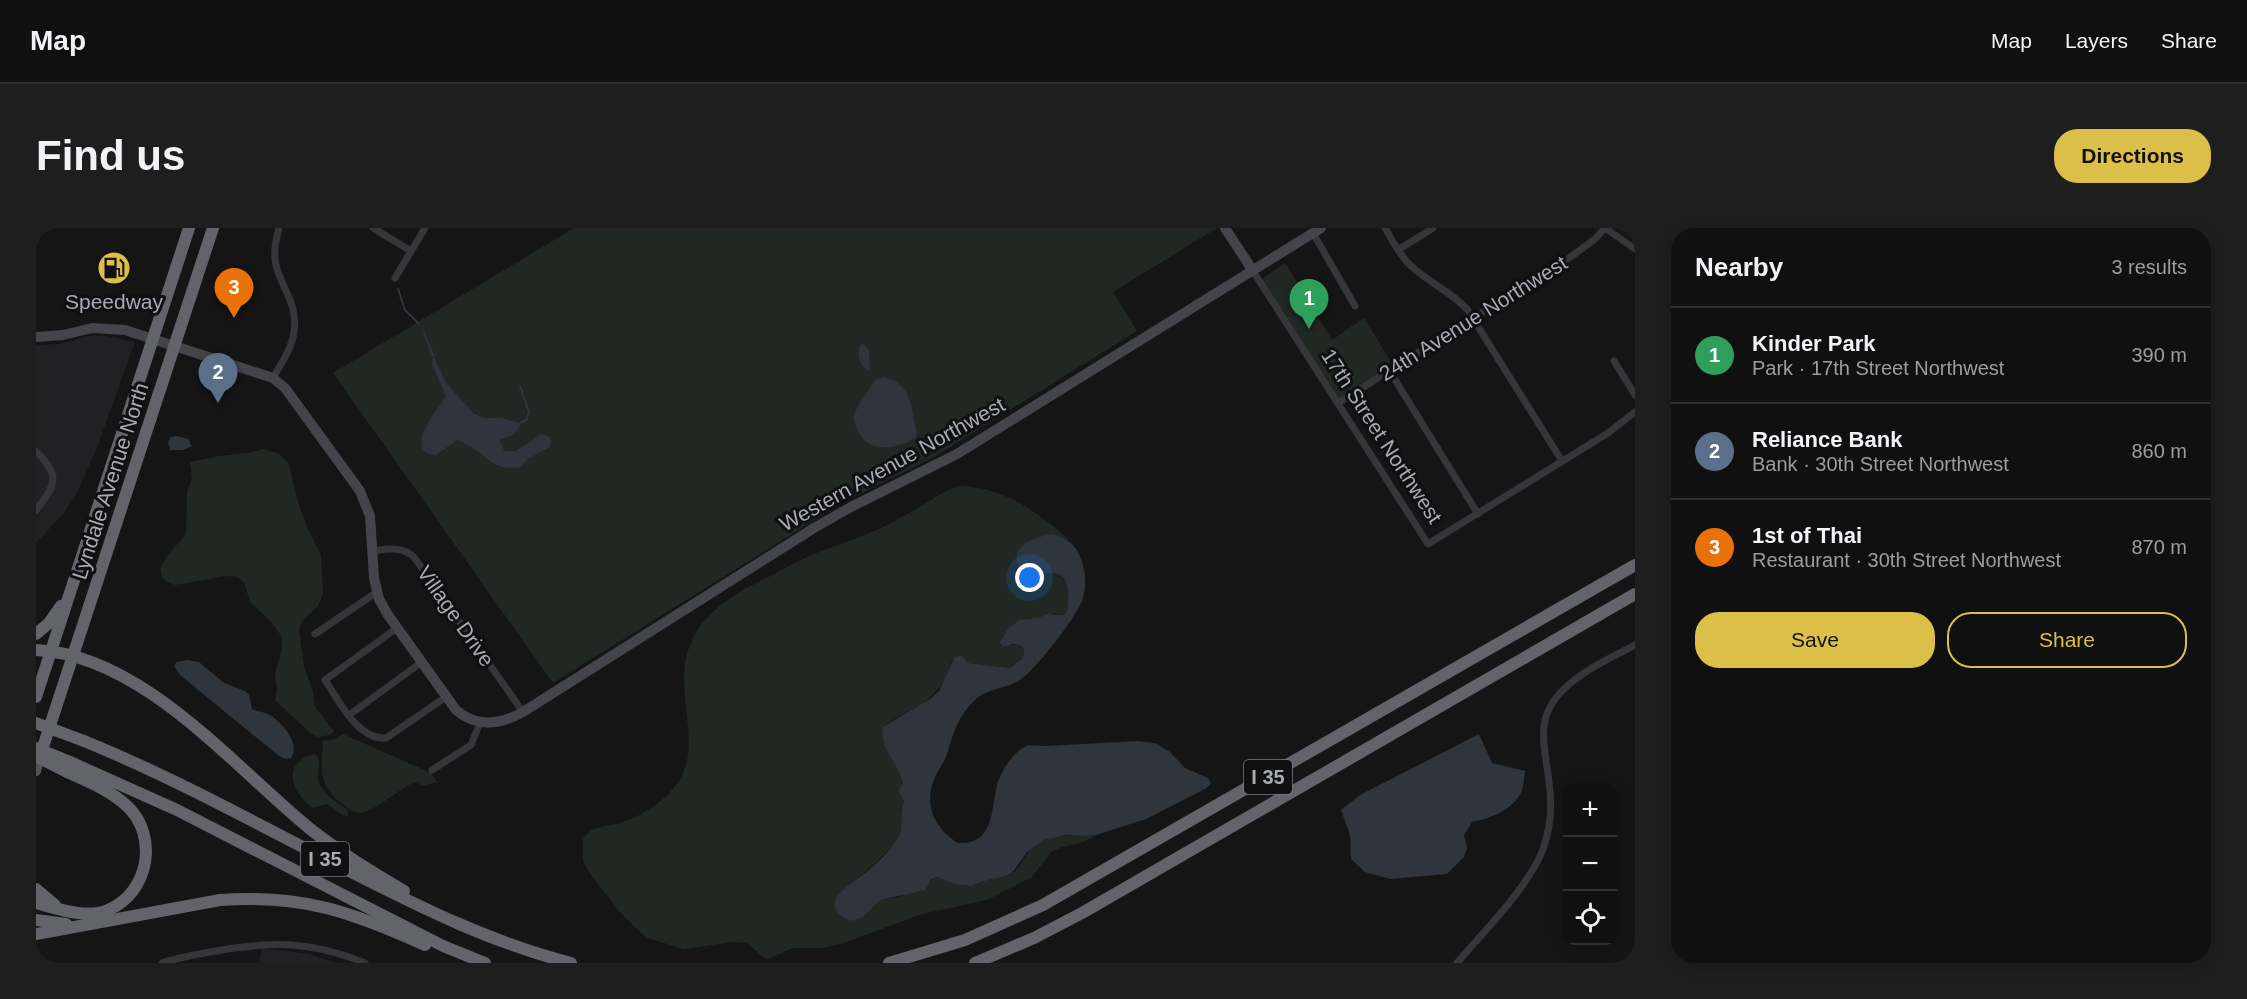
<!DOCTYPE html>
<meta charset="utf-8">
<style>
:root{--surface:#101010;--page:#1e1e1e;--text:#f1f3f6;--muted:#9c9d9f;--line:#303030;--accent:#dbbf48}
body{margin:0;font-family:Arial,sans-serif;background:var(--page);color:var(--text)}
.controls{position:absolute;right:18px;bottom:18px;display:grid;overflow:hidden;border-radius:12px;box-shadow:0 3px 15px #0003}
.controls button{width:54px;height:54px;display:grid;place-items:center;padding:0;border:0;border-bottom:2px solid var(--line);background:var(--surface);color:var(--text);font:30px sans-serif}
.you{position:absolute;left:994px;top:350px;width:21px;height:21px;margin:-15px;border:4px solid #fff;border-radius:50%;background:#1a73e8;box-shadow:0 0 0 9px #1a73e833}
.badge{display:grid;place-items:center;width:39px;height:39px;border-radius:50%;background:var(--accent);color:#fff;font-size:20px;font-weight:700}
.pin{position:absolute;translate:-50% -50px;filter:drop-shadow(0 2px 3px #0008)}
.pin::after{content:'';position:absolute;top:32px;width:21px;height:18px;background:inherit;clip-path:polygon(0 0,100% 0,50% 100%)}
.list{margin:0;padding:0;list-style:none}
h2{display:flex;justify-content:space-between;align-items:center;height:78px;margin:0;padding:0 24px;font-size:26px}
h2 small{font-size:20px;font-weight:400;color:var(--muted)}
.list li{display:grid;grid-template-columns:39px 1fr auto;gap:18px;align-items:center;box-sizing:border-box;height:96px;padding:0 24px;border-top:2px solid var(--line)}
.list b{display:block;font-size:22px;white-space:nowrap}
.list p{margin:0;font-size:20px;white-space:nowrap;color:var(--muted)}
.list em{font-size:20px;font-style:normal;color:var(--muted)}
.actions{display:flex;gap:12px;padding:18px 24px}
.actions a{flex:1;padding:14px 0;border:2px solid var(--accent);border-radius:24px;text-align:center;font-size:21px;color:var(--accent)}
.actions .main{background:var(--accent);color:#111}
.icon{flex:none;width:33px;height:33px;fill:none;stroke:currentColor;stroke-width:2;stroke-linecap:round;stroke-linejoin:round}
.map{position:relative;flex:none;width:1599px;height:735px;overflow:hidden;border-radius:24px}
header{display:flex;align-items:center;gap:36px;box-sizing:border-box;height:84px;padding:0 30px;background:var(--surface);border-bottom:2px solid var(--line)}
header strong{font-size:28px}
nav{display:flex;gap:33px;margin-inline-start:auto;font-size:21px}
.intro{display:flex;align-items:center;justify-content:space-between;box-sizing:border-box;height:144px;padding:0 36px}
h1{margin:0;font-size:42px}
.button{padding:15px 27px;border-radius:24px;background:var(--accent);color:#111;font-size:21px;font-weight:700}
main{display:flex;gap:36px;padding:0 36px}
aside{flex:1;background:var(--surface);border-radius:24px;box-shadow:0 3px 15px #0003}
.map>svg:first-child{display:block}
.built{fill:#212123}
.green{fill:#212823}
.water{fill:#2f353d}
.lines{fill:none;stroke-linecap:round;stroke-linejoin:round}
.stream{stroke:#2f353d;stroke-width:2}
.street{stroke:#36363a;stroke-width:7}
.secondary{stroke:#44454a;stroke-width:10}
.primary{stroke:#525359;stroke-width:10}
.highway{stroke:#63646b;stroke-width:12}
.highway-bridge{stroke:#63646b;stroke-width:12}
.labels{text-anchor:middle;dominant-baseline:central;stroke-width:6;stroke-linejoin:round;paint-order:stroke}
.shield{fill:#101011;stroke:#7a7c83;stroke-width:1.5}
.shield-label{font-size:20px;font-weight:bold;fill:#a8aab4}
.poi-label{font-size:21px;fill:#a8aab4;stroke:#101011}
.street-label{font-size:21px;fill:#a8aab4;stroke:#101011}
</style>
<header>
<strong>Map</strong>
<nav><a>Map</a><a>Layers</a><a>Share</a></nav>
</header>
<div class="intro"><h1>Find us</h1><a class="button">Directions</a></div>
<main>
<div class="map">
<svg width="1599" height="735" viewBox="0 0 1599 735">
<rect width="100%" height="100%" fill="#151516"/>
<g class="built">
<path d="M66,107L99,114L63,214L44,259L28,285L0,315V117L22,116L53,108Z"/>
<path d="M226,720L274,726L300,735H223Z"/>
</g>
<g class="green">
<path d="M538,0H1181L1077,64L1101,103L898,229L804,276L517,455L297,145Z"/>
<path d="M1249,35L1296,112L1328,90L1357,137L1302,171L1225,52Z"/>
<path d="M227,221L242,225L253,236L261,271L271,299L285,327L287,366L282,378L266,393L263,401L268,439L277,463L279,479L298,503L294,507L281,509L274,505L239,472L241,462L239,446L246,421V409L236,395L214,374L208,354L201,349L190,348L139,357C105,345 141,320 150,306L151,263L156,251L154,234L183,228L213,225Z"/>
<path d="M923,258C969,259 1001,284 1035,313C1018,305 994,311 981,323L1024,347C1034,357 1033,370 1031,383L1028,387L1017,385L966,409L965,417H984L988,421L987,430L974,440L932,435L927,431L916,433C902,478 880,475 847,499L851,522L866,548L867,556L862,562L868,574C862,586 867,590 866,602C864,615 825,649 813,656L827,689L844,672L851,670H861L872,664L885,663L897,650C911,647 923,662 942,656C947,655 950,652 955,651C962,648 970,651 977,645C989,635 990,618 1008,611C1026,604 1045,611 1063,606L1045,615L1026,619L1015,624L996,649L951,672L886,686L805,716L784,720H757L732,731L727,729L711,715L697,714L648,721L611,710L588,689L555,647L547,633V611C557,595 572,600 587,594C608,587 632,571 644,551C665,517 640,465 651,426C662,387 693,369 726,352C741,345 755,336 771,329C796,318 822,311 847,299C860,292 874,285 887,277C899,270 908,262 923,258Z"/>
<path d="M307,506L395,545L401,554L387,558L379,554C362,561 349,576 331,583C323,587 317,584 310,579C282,558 285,545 287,513L300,511Z"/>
<path d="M278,526L282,528C284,535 282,541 282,548C282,564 301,574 312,582V588L307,587L291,576L276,580C256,563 244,536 278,526Z"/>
</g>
<g class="water">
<path d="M827,116L833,122L834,144C824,138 820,128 824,117Z"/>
<path d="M397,127L410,155L438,186L448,190H465L484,195V198L478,206L464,212L468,223H480L506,206L513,209L515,214L514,219L492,231L485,239C453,245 449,221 421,212L400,227C365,224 402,181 410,169L396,135Z"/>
<path d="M848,149C876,155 876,183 881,206L880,209C864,220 836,226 824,207C821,202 818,195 818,189C819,179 834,162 839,152Z"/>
<path d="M141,208L152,211L156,218L147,222H134L132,214L135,209Z"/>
<path d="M1017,306C1034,311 1042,319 1047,337C1050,348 1050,362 1046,373C1039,391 1000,441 984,452C970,461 951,460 939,472C921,489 917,507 910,529C907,536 902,542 899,549C887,576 898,600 922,615C959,617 955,580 961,557C966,541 977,524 992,517L1010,518L1102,513L1119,515L1134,524L1149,540L1172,550L1175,556L1169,561L1110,591L1063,606L1051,608L1030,607L1007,612L991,624L976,645L971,648L955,651L935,658L919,656L901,649L895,651L889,662L844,672L827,689L815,693C776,676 816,656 830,644C842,635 854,622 862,610C869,599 862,588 868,574L862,562L867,556C864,536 842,520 847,499L894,471L903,463L919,429L926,428L932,435L974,440L987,430L988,421L984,417L977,416L967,419L964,414L971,402L983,392L1003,390L1011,386L1028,387L1031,383C1033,370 1035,344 1015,345C1007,345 999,347 991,346C986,344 984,340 982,336C973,317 1003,308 1017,306Z"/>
<path d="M151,432L163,434L188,455L209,463L213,467L216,481C222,483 228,484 234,487C246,495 265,515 255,530L250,531L243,528L144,447L138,438L141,434Z"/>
<path d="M1443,506L1456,535L1489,543C1488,549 1488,556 1486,562C1479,581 1454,591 1436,594L1428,607L1431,620L1428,629L1411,646L1354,651L1329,644L1315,631L1314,607L1305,582L1324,567Z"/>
</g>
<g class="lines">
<g class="stream">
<path d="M362,61L369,82L382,95"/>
<path d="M388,105L397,127"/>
<path d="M484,195L490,192L493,185L491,178L484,158"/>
</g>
<g class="street">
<path d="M337,0L375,23"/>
<path d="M1349,0C1356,12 1363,26 1373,36C1390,53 1414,63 1431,81L1526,233"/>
<path d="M1569,0L1599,21"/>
<path d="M1277,5L1319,78"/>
<path d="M1362,22L1397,0"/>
<path d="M1217,43L1392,316L1572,205L1599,184"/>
<path d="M359,50L389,0"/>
<path d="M1578,133L1599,167"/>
<path d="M1353,142L1442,286"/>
<path d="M237,150C245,136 256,120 258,104C262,75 246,62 240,37C237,24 240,12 243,0"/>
<path d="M1302,175L1536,28L1559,11L1569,0"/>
<path d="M0,223C24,247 21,256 0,282"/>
<path d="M337,323C352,321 366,318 378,329L487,484"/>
<path d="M361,400L289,452C303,472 321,512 350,510L410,469"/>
<path d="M279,406L341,364"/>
<path d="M313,487L386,434"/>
<path d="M396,542L435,517L444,495"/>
<path d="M126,735C144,729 162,726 180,723C236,713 276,713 329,735"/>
<path d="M1421,735C1447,704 1496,656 1508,618C1515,598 1516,575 1513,554C1509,517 1497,490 1529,460C1549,441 1575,430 1599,417"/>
</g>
<g class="secondary">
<path d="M1189,0L1217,43"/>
<path d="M0,109L27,107L56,100L89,102L237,150L249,160L324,263L334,288L338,350L343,371L352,387L420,482C441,500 464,497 487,484L778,300L815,279L921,226L1285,0"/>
</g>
<path class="primary" d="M0,543L6,523"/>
<g class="highway">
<path d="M0,406L13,395L25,378"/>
<path d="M0,422C106,427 196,537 273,600C303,624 335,643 368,663"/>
<path d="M0,469L153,0"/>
<path d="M48,513C139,550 225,598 313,643C386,680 456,715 535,735"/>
<path d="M7,519L177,0"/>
<path d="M34,534L141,582L407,718L449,735"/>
<path d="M0,661L19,677"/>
<path d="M0,675C23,681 49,691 72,682C113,665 123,608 91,578C74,562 51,553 31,544"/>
<path d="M0,692L30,696"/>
<path d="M0,706L184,672C268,666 314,684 389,717"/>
<path d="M853,735L929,712L1007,677L1599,337"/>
<path d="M939,735L998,710L1046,685L1599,366"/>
</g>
<g class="highway-bridge">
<path d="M0,495L48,513"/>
<path d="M0,520L34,534"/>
<path d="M0,528L31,544"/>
</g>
</g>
<defs>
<symbol id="fuel-disc" viewBox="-11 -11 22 22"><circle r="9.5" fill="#dbbf48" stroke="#101011"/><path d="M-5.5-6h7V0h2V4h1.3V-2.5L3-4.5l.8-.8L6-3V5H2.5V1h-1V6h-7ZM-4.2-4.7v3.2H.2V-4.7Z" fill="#111"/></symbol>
</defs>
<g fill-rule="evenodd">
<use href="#fuel-disc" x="59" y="21" width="38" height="38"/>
</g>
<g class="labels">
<g class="shield">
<rect x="1208" y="532" width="48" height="34" rx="4.5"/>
<rect x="265" y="614" width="48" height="34" rx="4.5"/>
</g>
<g class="shield-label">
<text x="1232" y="549">I 35</text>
<text x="289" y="631">I 35</text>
</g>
<g class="poi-label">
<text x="78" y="73">Speedway</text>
</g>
<g class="street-label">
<text transform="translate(1437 90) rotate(-32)">24th Avenue Northwest</text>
<text transform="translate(1346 208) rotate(57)">17th Street Northwest</text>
<text transform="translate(856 236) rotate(-29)">Western Avenue Northwest</text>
<text transform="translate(74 253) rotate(-72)">Lyndale Avenue North</text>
<text transform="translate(420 388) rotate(55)">Village Drive</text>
</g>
</g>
</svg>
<div class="controls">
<button>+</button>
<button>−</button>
<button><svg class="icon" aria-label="locate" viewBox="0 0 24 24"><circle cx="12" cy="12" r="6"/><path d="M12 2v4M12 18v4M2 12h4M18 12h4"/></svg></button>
</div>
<div class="you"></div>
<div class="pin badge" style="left:1273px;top:101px;background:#2e9e5b">1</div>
<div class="pin badge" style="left:182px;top:175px;background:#5c6f8a">2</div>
<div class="pin badge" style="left:198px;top:90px;background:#e8710a">3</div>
</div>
<aside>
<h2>Nearby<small>3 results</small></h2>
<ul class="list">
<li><span class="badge" style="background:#2e9e5b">1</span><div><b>Kinder Park</b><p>Park · 17th Street Northwest</p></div><em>390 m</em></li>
<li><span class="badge" style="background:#5c6f8a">2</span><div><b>Reliance Bank</b><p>Bank · 30th Street Northwest</p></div><em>860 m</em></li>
<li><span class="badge" style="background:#e8710a">3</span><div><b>1st of Thai</b><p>Restaurant · 30th Street Northwest</p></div><em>870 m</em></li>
</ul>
<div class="actions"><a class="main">Save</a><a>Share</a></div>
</aside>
</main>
